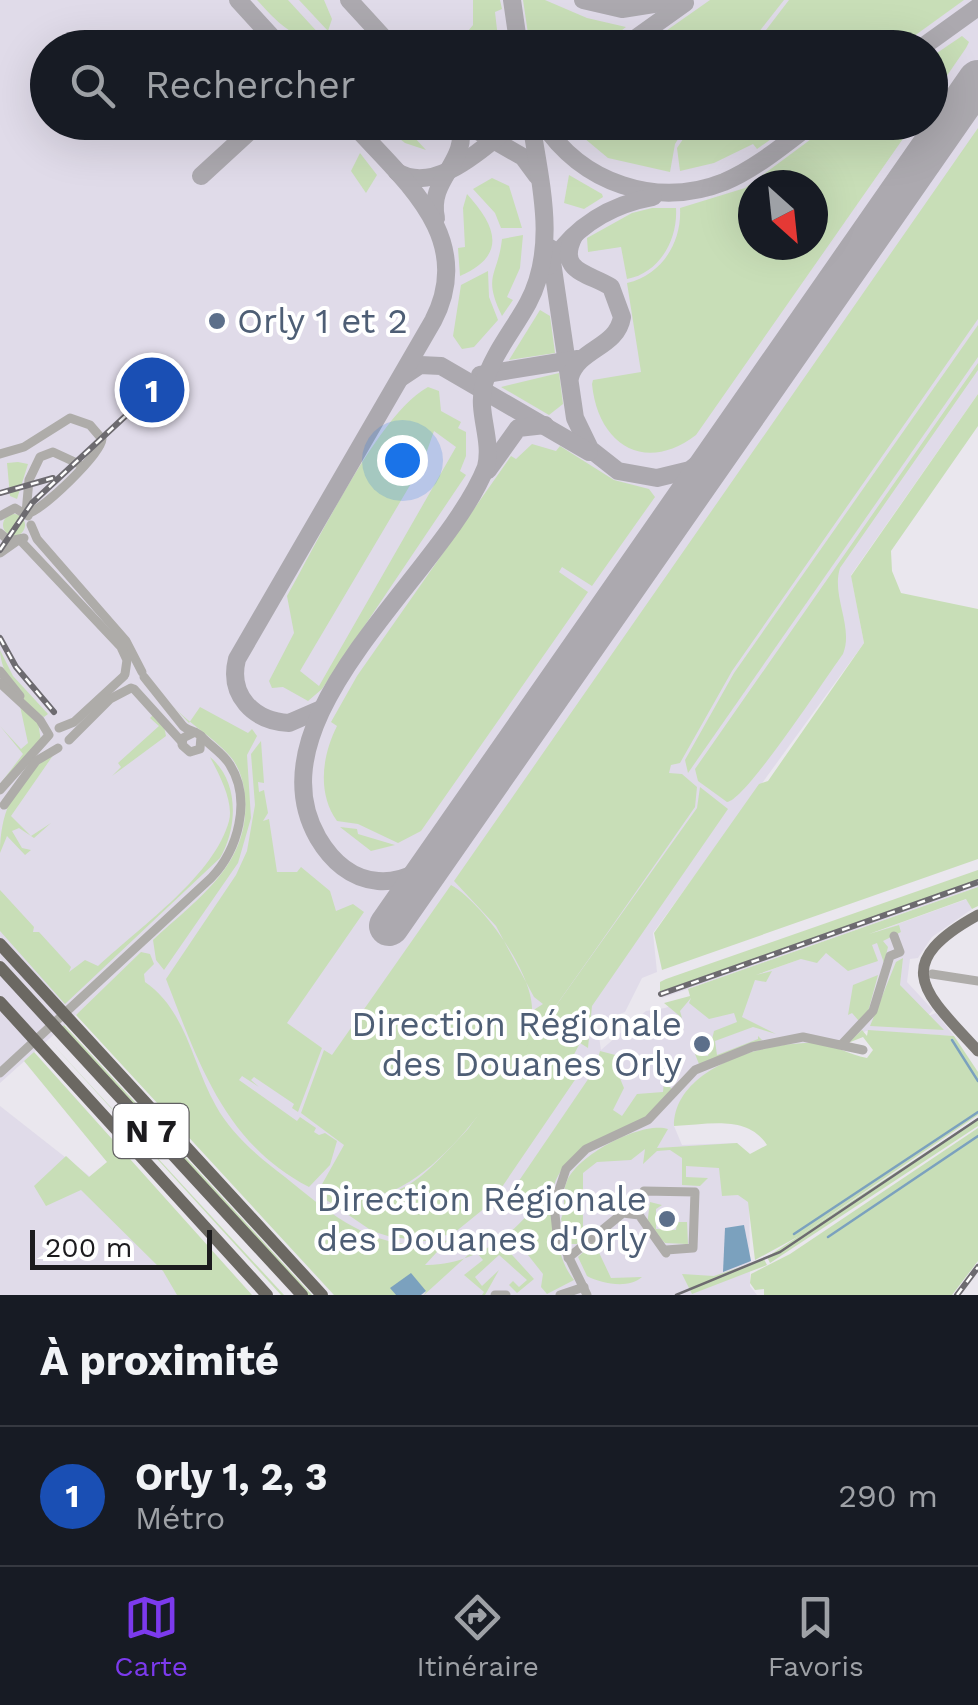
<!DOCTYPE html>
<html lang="fr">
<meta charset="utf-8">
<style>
:root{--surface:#171b24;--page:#242831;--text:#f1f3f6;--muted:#9ea1a6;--line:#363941;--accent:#7c3aed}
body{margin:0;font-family:"Work Sans",sans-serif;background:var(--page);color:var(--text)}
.compass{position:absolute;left:738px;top:170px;width:90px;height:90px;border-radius:50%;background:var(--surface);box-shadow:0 10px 40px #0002;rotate:153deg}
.scale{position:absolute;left:30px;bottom:25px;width:182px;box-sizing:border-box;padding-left:10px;border:5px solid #1c1b1e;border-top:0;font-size:28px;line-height:35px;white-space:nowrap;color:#1c1b1e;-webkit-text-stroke:8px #fff;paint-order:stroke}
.you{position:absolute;left:402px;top:460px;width:35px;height:35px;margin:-25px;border:8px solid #fff;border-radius:50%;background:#1a73e8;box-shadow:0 0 0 15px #1a73e833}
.badge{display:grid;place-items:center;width:65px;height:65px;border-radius:50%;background:var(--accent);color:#fff;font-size:32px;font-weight:700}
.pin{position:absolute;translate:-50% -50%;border:5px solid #fff;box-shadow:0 2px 10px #0006}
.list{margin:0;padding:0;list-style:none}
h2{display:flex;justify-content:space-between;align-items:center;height:130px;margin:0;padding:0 40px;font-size:42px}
h2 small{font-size:32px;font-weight:400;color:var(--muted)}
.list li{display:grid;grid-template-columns:65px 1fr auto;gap:30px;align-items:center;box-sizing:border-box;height:140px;padding:0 40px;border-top:2px solid var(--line)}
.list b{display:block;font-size:38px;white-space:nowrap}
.list p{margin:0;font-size:32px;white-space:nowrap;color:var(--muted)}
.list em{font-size:32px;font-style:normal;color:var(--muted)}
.icon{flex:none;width:55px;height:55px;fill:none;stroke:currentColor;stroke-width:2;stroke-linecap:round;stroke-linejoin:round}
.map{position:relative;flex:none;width:978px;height:1295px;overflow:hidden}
.search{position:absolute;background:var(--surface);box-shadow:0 10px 40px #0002;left:30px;right:30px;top:30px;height:110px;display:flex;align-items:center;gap:25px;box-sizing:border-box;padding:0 35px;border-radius:55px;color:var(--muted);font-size:38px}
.sheet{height:270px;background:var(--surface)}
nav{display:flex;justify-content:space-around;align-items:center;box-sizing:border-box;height:140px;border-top:2px solid var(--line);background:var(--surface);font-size:28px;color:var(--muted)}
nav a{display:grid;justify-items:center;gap:5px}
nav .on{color:var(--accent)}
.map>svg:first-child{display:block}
.built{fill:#e0dbe9;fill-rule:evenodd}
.green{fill:#c8deb7;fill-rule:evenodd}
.water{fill:#7ba1be}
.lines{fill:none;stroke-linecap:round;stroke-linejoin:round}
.stream{stroke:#7ba1be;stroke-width:2.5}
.taxiway{stroke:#aca9af;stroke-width:18}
.runway{stroke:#aca9af;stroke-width:40}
.minor{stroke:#aeaca9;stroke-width:9}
.major{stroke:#7d7a75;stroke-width:11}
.highway{stroke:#6b6862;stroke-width:12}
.tram{stroke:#6d6b70;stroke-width:2.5}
.rail-casing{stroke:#6d6b70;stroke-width:6}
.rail{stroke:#fff;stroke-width:2.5;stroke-dasharray:8;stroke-linecap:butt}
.service-dot{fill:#5c6f8a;stroke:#fff;stroke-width:4}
.labels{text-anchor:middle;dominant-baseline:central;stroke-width:8;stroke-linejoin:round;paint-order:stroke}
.shield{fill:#fff;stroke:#605f62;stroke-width:2.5}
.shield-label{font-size:32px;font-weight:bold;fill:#1c1b1e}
.service-label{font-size:35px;fill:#4e5e75;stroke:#fff;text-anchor:end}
</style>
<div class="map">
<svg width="978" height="1295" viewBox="0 0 978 1295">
<rect width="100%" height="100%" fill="#eae7ee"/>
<g class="built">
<path d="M0,0H978V394L851,575L864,643L653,933L657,972L642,978L625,1012L597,1023L601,1050L646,1011L665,1008L967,899L972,909L932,937L918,958L910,959L907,982L933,1010L928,1016L936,1013L954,1036L866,1031L674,1126L682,1145L737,1143L749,1155L750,1286L757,1295H780H334L78,1013L0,1083ZM48,48H930V122H48ZM753,185H813V245H753Z"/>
<path d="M978,880V887L662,998L660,992Z"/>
<path d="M0,1106L205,1267V1295H0Z"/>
</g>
<g class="green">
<path d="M257,0H288L322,37C295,44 274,18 257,0Z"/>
<path d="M299,0H324L332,19L328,31Z"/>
<path d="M473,0H500L502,9L495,12L499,47H455L473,25Z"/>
<path d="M523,0H545L587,18L626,27L600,47H530Z"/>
<path d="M710,0H784L747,47H643Z"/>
<path d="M789,0H964L899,47H753Z"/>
<path d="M962,36L969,42L966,48L931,99V57Z"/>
<path d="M834,122L914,123L696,435C645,474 598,445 592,384L593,380L641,372L627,283C662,275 682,242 680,208L745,188ZM753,185H813V245H753Z"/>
<path d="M380,123H401L426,150L405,143Z"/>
<path d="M582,123V122L688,123L675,144L670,172L608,158L578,133Z"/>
<path d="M694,123V122L794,123L757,149L753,144L714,163L680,171L677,148Z"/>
<path d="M978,128V319L732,671L680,763L671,765L669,773L682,774L697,787L695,807C647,876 599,945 550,1014C512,1068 461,1154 402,1186C377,1200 346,1199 321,1186L344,1145L301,1113L324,1050L332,1055L451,885C483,903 534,975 532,1011L543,1004L534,997L496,926L454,881Z"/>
<path d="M360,153L377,175L366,193L351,171Z"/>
<path d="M569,175L602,194L603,197L584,209L564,203Z"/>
<path d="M492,178L509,186L522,228H501L495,213L473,189Z"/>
<path d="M467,194C496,226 508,255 460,276L458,248L465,247L463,208Z"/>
<path d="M652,208H676C678,239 660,273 627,279L621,247L588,252L587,238L632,213Z"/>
<path d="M523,235L520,268L507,297L513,300L502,316C482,275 498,276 502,239Z"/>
<path d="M488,271L489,297L498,320L474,347L462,349L453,336L461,285Z"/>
<path d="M540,310L550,316L555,353L509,360Z"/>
<path d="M978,325V357L688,773L685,760L734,673Z"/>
<path d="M978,363V370L840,568C831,596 854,627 843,654C826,677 746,800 727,802L698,781L695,769Z"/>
<path d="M559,373L563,404L549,415L501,387Z"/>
<path d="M428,387L439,391L441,411L461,422L458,428L466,432V456L460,471L466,475L322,689L308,701L283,687L272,688L269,681L294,633L287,596C316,545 379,413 428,387ZM434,431L456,447L319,686L300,671L422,465Z"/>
<path d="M978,394V426L891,551L892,571L901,593L978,609V859L662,970L654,933L759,784L768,781L864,643L851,576Z"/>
<path d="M532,444L556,451L560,446L614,480L649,489L655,497L592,586L562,567L559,572L588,592L421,831L398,843L358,824L337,821C317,793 322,756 337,726L331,722L357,676L511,456L516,459Z"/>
<path d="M18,462L28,464L17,499L10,496L7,463Z"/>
<circle cx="14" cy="525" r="11"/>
<path d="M0,650L13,676L48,714L44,717C22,702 0,673 0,650Z"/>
<path d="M172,705L189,723L200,707L248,733L252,729L257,736L247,755L251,818L238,863L164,970L156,960L153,940C197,899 250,865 245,798C244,783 240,767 229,755C212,736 190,725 172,705Z"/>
<path d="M20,706L38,722L41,741L0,784L23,754L0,726L21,749L28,743Z"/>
<path d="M154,714L164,726L166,736L112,776L121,767L118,763L159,726L150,718Z"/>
<path d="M261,741L264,783L258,782L259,792L264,790L268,813L263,821L269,819L277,872H297L301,867L330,891L336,911L353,904L364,912L287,1023L322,1048L298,1112L292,1108L294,1104L254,1077L251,1080L259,1087L242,1076L239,1080L297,1121L300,1117L316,1128L314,1132L319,1135L325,1133L337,1141L330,1165L309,1187C225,1144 198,1062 166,979L236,875L247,851L255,805L251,754Z"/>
<path d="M54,754L11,816L31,836L51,823L34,838L19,828L12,831L22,848L31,850L25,855L7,836L0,853C0,811 16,776 54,754Z"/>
<path d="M210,757C238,780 239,825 220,858L65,1004L0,931V890L34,927L33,932H39L71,967L69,972L85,960L98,966C145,923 214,875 229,821C234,802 219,774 210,757Z"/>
<path d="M700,787L728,809L592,1006L588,1048L580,1043L570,1062L581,1071L491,1203L454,1233L425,1241L391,1237L372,1231L322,1197L319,1192C402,1205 412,1188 468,1129L697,808Z"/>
<path d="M340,827L357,829L358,834L395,845L371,851Z"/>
<path d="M978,870V880L660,992V982L666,979Z"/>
<path d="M978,887V906L972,909L966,899L869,934L899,925L901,932L883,941L888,947L884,963L877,943L872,945L878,961L848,971L826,953L817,963L801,959L756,975L772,971L766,982L755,980L742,1017L776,1034L753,1027L715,1041L717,1055L758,1039V1036L762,1040L699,1064L695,1054L708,1056L714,1031L737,1022L734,1013L709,1019L689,1003L691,998L680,1011L682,1018L664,1003L690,996L688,989Z"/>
<path d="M141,952L150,954L154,964L144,974L145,982C187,1011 192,1064 216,1106C232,1135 259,1157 285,1177C332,1215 382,1259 448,1240L425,1265C465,1266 504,1243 529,1213L512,1191L595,1069L600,1051L623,1057L614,1064L624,1088L613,1110L622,1116L637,1094L663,1092L664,1082L672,1089C662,1102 653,1114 639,1122C593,1148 539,1157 554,1226C560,1249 561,1264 574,1280L547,1294L541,1287L543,1274L513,1236L504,1246L534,1279L517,1293L509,1285L513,1281L519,1287L527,1280L499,1255L475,1277L482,1286L499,1270L485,1295H482L484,1292L464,1275L483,1260L477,1253L468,1255L424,1295L426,1291L391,1288L396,1295H334L76,1015Z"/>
<path d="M903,958L900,985L944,1030L870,1026L896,962Z"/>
<path d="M878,975L868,1012L859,1021L852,1013L848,1015L853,985Z"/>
<path d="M64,1025L312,1295H307L61,1028Z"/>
<path d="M862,1030L867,1036L868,1030L954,1036L978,1072V1115L799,1236L755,1260L748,1202L738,1195L722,1196L719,1168L686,1166V1177L708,1178L700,1186L682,1185V1158L670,1150L657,1151L643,1164L645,1149L631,1160L597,1162L583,1173V1232L577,1244H569L561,1219C567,1206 561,1194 567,1181C578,1155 641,1121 668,1129L657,1148L737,1143L750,1154L767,1145C747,1114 707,1125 674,1126C674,1067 767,1041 815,1043C834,1044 849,1055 867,1058L873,1050L863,1037L848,1043Z"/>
<path d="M48,1039L284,1295H281Z"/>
<path d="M34,1052L252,1295H177L163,1271L81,1190L46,1206L34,1186L66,1156L89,1177L107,1162L24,1061Z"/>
<path d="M978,1118V1126L770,1263L767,1257Z"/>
<path d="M978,1128V1261L952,1295H764V1289L755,1290L750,1283L751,1274L790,1254Z"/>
<path d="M650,1202L662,1205L656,1209V1229L676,1230L677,1222H687L688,1244L665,1243L647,1225Z"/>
<path d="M594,1242L611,1278L642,1277C629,1289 602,1284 587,1276L578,1257Z"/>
<path d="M764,1259L767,1265L692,1294L682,1274L714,1276Z"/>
</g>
<g class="water">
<path d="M744,1225L751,1261L723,1272L725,1228Z"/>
<path d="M411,1273L426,1291L421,1295H396L390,1288Z"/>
</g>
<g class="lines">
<g class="stream">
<path d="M952,1040L978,1081"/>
<path d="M794,1234L978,1112"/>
<path d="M828,1237L978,1136"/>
</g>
<g class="taxiway">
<path d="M238,0L282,48"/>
<path d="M349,0L393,48"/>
<path d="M512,0L519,48"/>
<path d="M583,0L622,9L679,0"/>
<path d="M341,48L366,39L388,44"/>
<path d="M622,48L685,3"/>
<path d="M921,48L978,7"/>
<path d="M462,122L523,157L537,176"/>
<path d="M542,122C581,183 656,209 724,182C757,168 786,143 814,122"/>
<path d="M397,172C437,196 485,145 516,122"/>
<path d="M201,176L260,122"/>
<path d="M436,218C427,178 471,162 459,122"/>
<path d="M550,248L575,418L590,449L618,471L657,478L690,470L724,444"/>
<path d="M549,266C573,228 609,205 653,197"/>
<path d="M480,375L578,359"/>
<path d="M402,377L420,365L441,366L589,452"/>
<path d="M570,377C579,348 617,348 622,317L611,287C589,273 556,272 574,236"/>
<path d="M488,470L518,428L545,425"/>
<path d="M319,710L289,723C253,721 228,695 237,659L433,321C477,237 403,180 351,122"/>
<path d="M443,848C426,869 406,883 378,881C351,879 331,860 318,838C248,716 444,574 486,467C493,439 476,412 484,384C492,355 514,329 528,303C558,247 540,182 531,122"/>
</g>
<path class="runway" d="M389,926L978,80"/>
<g class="minor">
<path d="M0,454L24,447L70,418L90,425L102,439C101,454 44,509 27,514"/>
<path d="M26,513L29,480L40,457L53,452L79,464"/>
<path d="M0,516L15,508L28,516"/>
<path d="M31,525L37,539L126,641L142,672"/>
<path d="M0,533L9,541L24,538"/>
<path d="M20,540L121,647L127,660L125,674"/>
<path d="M0,553L17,541"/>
<path d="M0,671L20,696"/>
<path d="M144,677L183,726C188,731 196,731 201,736L200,749L190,752L182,745L183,738L195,732"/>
<path d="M0,683L40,720L49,735L0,790"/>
<path d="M134,689L182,742"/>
<path d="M59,728L74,722L124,676"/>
<path d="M69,740L110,699L131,688"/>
<path d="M4,805L36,761L58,748"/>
<path d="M932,974L978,981"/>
<path d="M842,1044L873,1011L890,956L900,952L894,936"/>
<path d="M0,1073L211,878C238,850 252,800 230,765C223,753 210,746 201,736"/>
<path d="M639,1215L644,1191L695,1192L693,1248L666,1250"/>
<path d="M568,1258L623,1213L639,1215L666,1253"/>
<path d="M495,1295H506"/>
<path d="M560,1295L584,1287"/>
<path d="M587,1295L557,1233L554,1205L566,1169L586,1149L648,1120L695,1070L752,1047L803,1037L863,1050"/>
</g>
<path class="major" d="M978,915C887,965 926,994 978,1051"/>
<g class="highway">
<path d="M0,944L322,1295"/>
<path d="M0,967L302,1295"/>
<path d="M0,1002L267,1295"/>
</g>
<path class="tram" d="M676,1295L780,1252L978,1119"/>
<defs>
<g id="rail">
<path d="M0,493L53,478"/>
<path d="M0,550L32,503L162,382"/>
<path d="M0,638L16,667L54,712"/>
<path d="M661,994L978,882"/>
<path d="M957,1295L978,1267"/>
</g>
</defs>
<use href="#rail" class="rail-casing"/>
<use href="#rail" class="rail"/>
</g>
<g class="service-dot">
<circle cx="217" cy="321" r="10"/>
<circle cx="702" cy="1044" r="10"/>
<circle cx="667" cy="1219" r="10"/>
</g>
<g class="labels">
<rect class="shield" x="113.5" y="1104" width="75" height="54" rx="8"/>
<g class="shield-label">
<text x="151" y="1131">N 7</text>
</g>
<g class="service-label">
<text x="237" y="321" text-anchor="start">Orly 1 et 2</text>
<text x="682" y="1024">Direction Régionale<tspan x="682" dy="40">des Douanes Orly</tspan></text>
<text x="647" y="1199">Direction Régionale<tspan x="647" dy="40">des Douanes d'Orly</tspan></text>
</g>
</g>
</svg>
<svg class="compass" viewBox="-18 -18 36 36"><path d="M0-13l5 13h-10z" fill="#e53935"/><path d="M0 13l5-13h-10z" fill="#9ea1a6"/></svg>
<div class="scale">200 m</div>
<div class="you"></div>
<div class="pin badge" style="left:152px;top:390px;background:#1a4fb4">1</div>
<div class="search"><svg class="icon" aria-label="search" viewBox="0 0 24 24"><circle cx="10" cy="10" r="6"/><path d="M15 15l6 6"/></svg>Rechercher</div>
</div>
<section class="sheet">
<h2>À proximité<small></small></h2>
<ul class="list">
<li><span class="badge" style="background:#1a4fb4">1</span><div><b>Orly 1, 2, 3</b><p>Métro</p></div><em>290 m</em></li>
</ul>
</section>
<nav>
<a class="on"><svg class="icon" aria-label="map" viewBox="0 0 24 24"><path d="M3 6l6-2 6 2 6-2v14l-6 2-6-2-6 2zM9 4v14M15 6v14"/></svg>Carte</a>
<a><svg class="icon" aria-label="directions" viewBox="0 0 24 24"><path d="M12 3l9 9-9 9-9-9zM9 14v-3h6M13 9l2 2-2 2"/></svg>Itinéraire</a>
<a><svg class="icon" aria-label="saved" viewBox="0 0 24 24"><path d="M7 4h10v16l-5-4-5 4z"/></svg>Favoris</a>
</nav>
